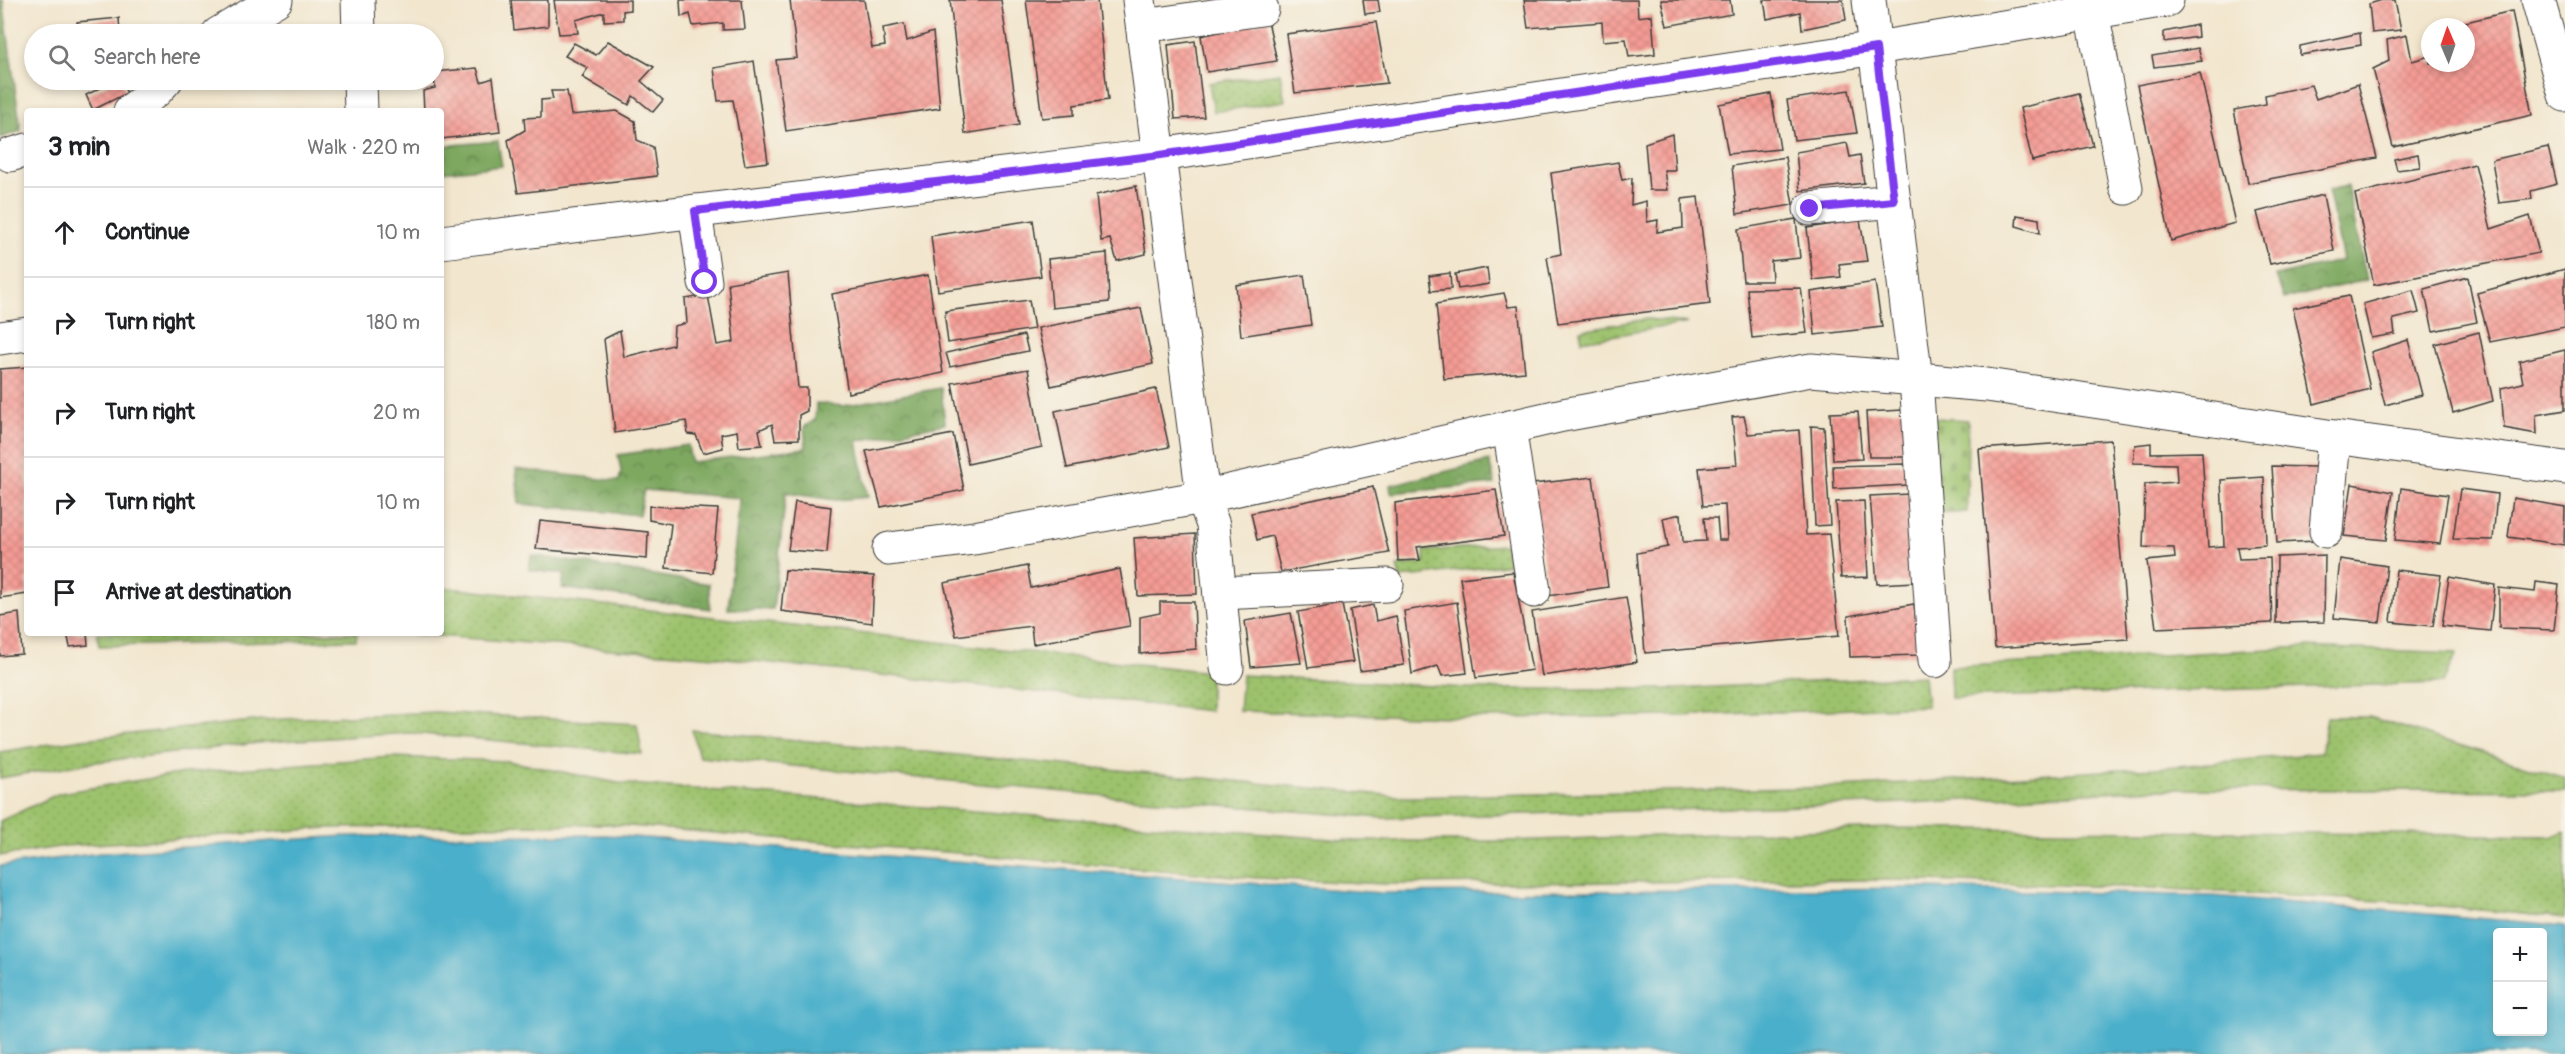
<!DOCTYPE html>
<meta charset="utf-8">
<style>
:root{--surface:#fff;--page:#f2f2f2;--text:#202124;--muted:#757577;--line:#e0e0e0}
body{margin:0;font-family:Pangolin,sans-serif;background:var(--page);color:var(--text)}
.controls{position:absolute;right:18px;bottom:18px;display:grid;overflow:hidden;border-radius:6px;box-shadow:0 3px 9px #0003}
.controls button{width:54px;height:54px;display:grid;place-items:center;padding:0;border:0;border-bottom:2px solid var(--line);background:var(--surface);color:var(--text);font:30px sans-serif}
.compass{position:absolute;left:2421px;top:18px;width:54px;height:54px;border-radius:50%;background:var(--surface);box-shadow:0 3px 9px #0003;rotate:358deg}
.stop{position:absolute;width:18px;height:18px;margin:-14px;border:4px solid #7c3aed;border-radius:50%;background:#fff}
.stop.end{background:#7c3aed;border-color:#fff;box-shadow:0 2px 6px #0008}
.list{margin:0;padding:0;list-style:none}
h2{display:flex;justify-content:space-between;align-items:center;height:78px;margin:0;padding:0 24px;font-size:26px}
h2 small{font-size:20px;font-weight:400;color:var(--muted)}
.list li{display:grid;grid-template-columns:39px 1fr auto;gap:18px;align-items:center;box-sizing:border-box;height:90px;padding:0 24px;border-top:2px solid var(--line)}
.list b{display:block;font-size:22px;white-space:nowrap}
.list em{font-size:20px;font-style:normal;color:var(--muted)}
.icon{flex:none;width:33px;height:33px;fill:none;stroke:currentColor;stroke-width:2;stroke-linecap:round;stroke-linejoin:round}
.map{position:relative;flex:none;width:2565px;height:1054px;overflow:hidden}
.search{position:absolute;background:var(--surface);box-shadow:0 3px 9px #0003;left:24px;top:24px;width:420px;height:66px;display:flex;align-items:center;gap:15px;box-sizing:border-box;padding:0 21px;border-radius:33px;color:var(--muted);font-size:22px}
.panel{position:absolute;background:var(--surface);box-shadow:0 3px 9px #0003;left:24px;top:108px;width:420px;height:528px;border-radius:6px}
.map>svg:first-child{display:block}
.grass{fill:url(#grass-dots);stroke:#5c6f44;stroke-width:1.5}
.forest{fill:url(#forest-crowns);stroke:#4d623e;stroke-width:1.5}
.cemetery{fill:url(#cemetery-stones);stroke:#5c6f44;stroke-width:1.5}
.water{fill:#4aafca;stroke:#336673;stroke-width:1.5;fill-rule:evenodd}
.building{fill:url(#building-cross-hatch)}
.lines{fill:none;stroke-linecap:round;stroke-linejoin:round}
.minor-casing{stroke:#3c3a37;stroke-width:35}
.minor{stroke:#fff;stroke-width:33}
.route{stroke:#7c3aed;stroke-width:8}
</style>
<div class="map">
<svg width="2565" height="1054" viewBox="0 0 2565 1054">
<defs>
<pattern id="grass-dots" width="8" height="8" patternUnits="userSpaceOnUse" patternTransform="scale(1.5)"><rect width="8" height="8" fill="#9dc26d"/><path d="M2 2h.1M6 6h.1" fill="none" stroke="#87a65e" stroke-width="1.8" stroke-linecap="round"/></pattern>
<pattern id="forest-crowns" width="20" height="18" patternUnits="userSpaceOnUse" patternTransform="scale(1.5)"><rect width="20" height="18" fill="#7ea860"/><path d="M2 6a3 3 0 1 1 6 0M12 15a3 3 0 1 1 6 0" fill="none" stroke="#66884e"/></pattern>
<pattern id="cemetery-stones" width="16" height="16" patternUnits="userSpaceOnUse" patternTransform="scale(1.5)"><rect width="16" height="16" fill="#9dc26d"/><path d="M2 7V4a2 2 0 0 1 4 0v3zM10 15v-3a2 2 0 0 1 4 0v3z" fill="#87a65e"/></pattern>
<pattern id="building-cross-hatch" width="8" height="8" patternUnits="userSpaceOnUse" patternTransform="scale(1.5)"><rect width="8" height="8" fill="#f49b94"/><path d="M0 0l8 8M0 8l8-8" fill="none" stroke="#d1857f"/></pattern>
</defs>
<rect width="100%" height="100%" fill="#f7f3e8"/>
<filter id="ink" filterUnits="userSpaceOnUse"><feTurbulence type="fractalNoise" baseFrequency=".0167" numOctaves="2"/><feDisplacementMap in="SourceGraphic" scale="12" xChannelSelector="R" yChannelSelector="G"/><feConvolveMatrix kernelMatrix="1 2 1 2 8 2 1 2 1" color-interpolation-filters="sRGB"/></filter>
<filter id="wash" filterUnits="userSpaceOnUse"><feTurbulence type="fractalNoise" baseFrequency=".008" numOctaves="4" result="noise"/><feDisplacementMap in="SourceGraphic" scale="24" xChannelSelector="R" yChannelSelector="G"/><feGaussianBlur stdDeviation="1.35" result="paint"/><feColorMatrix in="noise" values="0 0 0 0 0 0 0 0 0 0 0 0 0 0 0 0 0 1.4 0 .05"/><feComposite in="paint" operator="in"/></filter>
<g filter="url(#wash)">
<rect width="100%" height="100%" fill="#f2e6ce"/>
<g class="grass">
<path d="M1280,73L1285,101L1214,112L1209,83Z"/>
<path d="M1647,319L1688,323L1582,341L1580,330Z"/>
<path d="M1504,545L1510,564L1400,578L1397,566L1425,562L1424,551Z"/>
<path d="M441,587L1210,672V711L716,657L396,633H441Z"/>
<path d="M97,633H357L356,640L99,646Z"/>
<path d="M2305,647L2457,653L2443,683L1951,698L1950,667Z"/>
<path d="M1242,675L1485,689H1676L1924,676L1927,706L1677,716L1489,718L1239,711Z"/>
<path d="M435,712L637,724L642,754L411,733L267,742L88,763L0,778V752L82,739L262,720Z"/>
<path d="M2327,717H2370L2565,778V791L2156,789L1909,803L1383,818L1118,797L699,757L692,730L1407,797L1838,787L2154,768L2321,753Z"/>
<path d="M392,757L508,761L618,783L1357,841H1506L1891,828L2553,836L2565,831V918L2398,902L2152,888L1892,880L1385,884L1257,878L605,824L328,828L66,846L0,856V821L60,793L184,773Z"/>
</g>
<g class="forest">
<path d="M0,0H3L21,131L0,138Z"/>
<path d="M498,141L502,166L441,172V146Z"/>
<path d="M2347,186L2367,280L2284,299L2276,276L2343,260L2328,190Z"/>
<path d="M941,388L945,424L857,441L868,497L836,500L786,493L773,609H728L740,498L644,490L639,515L519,504L516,469L619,481L621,471L618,455L688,445L691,462L806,448L804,427L815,420L816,403L843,406Z"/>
<path d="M1489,461L1495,484L1391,493L1390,485Z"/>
<path d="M531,555L709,584L710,609L562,588L564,574L529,570Z"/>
</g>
<path class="cemetery" d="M1934,418L1968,420L1967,512L1937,514Z"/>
<path class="water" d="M606,835L1382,893L1921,888L2213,896L2536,923L2565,926V1054H0V866L100,853L344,836ZM2498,932H2542V1032H2498Z"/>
<g id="blocks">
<g class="building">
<path d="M511,0H548V26L514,30Z"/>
<path d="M554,0H630V10L623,11V20L604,21V12L576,20L578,33L559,34Z"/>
<path d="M680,0H742L745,29L723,30V23L693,26L690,14L681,17Z"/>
<path d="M790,0H864L872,48L885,46L883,28L904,24L907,41L933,32L940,108L786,131L776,60L797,58Z"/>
<path d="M950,0H1001L1019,125L965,134Z"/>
<path d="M1026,0H1097L1108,100L1074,105V115L1042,118Z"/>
<path d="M1363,0H1378L1380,12L1365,14Z"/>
<path d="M1524,0H1637L1638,17L1652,15L1655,54L1629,57L1626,39L1603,41L1602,22L1528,28Z"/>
<path d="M1661,0H1730L1732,14L1667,26Z"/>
<path d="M1764,0H1843L1846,20L1802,29L1800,12L1767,19Z"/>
<path d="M2382,0H2395L2401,30L2372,33L2369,4Z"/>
<path d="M2512,11L2532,115L2393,147L2373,69L2389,61L2387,40L2407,35L2412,61L2430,56V63H2466V27L2449,26Z"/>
<path d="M119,18L120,34H78L77,22Z"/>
<path d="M1268,21L1277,61L1207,72L1201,36Z"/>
<path d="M1376,22L1387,83L1295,93L1286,34Z"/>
<path d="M2197,25L2198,37L2164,42V32Z"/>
<path d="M2360,33L2361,45L2300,55V46Z"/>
<path d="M608,41L654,67L641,81L663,100L653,112L633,96L629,105L582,77L588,68L565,56L574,43L596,55Z"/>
<path d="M1195,41L1204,117L1175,119L1168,45Z"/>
<path d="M2198,48L2202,61L2154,67L2152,56Z"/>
<path d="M754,61L768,162L745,165L733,100L718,101L714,68Z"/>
<path d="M477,68L481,82L493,78L500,132L441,139V111H424L423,91L435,88L434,72Z"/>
<path d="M2200,73L2235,223L2171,241L2137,85Z"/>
<path d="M117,80H120L127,93L93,110L86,95Z"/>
<path d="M2358,84L2377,158L2248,183L2234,110L2266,104L2265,95L2311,85L2316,99Z"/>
<path d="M1849,90L1857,133L1794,140L1787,100Z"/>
<path d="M551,91H567L571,115L617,111L635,121L637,140L653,147L657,176L518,193L508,140L525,130L524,118L541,117V100L553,99Z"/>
<path d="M2079,93L2093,146L2032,161L2020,108Z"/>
<path d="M1771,94L1780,149L1728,154L1719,104Z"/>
<path d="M1672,134L1675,170H1664L1667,190H1649L1645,143Z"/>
<path d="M1847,143L1850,157L1860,155L1864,183L1800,191L1796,152Z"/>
<path d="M2548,147L2557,184L2531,191L2532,199L2499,203L2492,160Z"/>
<path d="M2418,154L2420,167L2397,170L2394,159Z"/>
<path d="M1785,157L1793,205L1737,214L1732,166Z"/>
<path d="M1618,162L1622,180L1632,178L1631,205L1646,201L1647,222L1658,220L1657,232L1683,228L1682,199L1698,197L1710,304L1558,323L1547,257L1561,254L1551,173Z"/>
<path d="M2475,164L2491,229L2530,216L2539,253L2374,285L2355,194Z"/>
<path d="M1136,186L1146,254L1117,261L1110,239L1101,241L1096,195Z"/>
<path d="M2323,195L2334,251L2270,264L2257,212Z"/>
<path d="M2017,215L2039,219L2040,233L2016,226Z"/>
<path d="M1796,219L1800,258L1771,261L1772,281H1743L1738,229Z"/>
<path d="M1033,220L1041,276L938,291L931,236Z"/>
<path d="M1860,220L1867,261L1839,264L1841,277L1813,280L1807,228Z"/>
<path d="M1107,253L1109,302L1052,308L1048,259Z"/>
<path d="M1487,268L1489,284L1458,289L1455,274Z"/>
<path d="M2565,269V327L2490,342L2477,293Z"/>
<path d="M788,273L798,388H807V411L799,415V439L775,440L772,424L759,430L762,445L739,447L737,431L721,434L723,448L703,453L696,435L688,434L686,421L615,433L604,339L620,331L624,357L673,345L674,326L687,323L685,299L708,295L717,345L734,342L728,283Z"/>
<path d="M1450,273L1451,289L1431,291L1429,276Z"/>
<path d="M928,275L943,373L848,393L832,294Z"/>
<path d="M1304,275L1311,325L1241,336L1236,285Z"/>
<path d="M2468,277L2477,322L2433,331L2424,289Z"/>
<path d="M1875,282L1882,327L1815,335L1811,292Z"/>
<path d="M1801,288L1807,333L1752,338L1747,289Z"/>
<path d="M2413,290L2419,313L2393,319L2395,334L2371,338L2363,304Z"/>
<path d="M1504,293L1508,307L1518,306L1525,372L1444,379L1436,304Z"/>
<path d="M2349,296L2370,389L2314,404L2293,308Z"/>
<path d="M1029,300L1034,329L948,343L945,319L946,311Z"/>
<path d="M1141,308L1153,364L1051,386L1038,328Z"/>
<path d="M2479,332L2493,401L2453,413L2435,344Z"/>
<path d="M1024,335L1028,351L950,367L946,353Z"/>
<path d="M2408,340L2422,395L2385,405L2371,352Z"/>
<path d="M2565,350V410L2536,415L2537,434L2504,428L2501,388L2523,383L2519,361Z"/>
<path d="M27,367V594L0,598V369Z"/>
<path d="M1028,369L1042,447L968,464L952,383Z"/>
<path d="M1156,389L1169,447L1067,468L1055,411Z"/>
<path d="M1903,410L1908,457H1869L1866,412Z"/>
<path d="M1858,412L1862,459L1833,460L1830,413Z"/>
<path d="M1744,416L1748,434L1799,430L1806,535L1829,534L1839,636L1645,653L1637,553L1668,547L1663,518L1681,514L1683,542L1706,541L1704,518H1717L1719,540H1727L1725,505L1703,506L1699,468L1737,465L1732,417Z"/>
<path d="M1811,426L1824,427L1830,525L1815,526Z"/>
<path d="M953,434L964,490L881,507L866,451Z"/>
<path d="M2111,440L2128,639L1995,648L1979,449Z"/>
<path d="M2151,443V453L2202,452L2208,547L2224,546L2221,480L2264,477L2266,545L2237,547L2239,559L2270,558L2272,623L2156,628L2147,561L2175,558L2174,548L2143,547L2145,484L2177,482L2176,464L2133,463L2135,445Z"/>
<path d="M1905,464L1907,485L1834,489L1833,466Z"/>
<path d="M2272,466L2316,467L2315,541L2277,543Z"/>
<path d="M1593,477L1608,587L1548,596L1533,484Z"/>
<path d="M2352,484L2393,492L2386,540L2344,536Z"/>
<path d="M1373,487L1389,553L1281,572L1272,536L1257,540L1251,513Z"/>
<path d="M2401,488L2448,495L2440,544L2395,540Z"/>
<path d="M2460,489L2497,494L2493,540L2453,539Z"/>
<path d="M1496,490L1504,536L1417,547L1420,560L1398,561L1395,503Z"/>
<path d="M1909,494L1916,582L1877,584L1870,496Z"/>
<path d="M2513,498L2565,507L2564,545L2508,537Z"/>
<path d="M1864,501L1868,577L1841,578L1836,502Z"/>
<path d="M795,502L831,507L827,553L788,550Z"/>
<path d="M649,506L718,509L712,573L666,568L671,524L649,520Z"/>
<path d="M540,521L648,532L647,559L536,549Z"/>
<path d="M1195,534L1197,594L1138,596L1134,538Z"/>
<path d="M2325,555L2324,622L2276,623L2277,557Z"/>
<path d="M2340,559L2387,566L2380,622L2334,618Z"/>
<path d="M1027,566L1031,588L1120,569L1130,626L1033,644L1031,626L956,636L944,583Z"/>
<path d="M785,570L874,576L872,623L781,611Z"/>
<path d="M2396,570L2441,575L2433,626L2391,622Z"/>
<path d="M1513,572L1532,670L1476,678L1460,578Z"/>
<path d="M2449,577L2495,585L2490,631L2442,626Z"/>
<path d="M2536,582L2559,585L2554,630L2499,628V588L2535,592Z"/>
<path d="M1626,597L1637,662L1542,676L1532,612Z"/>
<path d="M1160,602H1194L1196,649L1140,654V617L1160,613Z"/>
<path d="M1457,602L1467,673L1442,676L1438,666L1412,674L1404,611Z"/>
<path d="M1342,604L1353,662L1308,668L1298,612Z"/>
<path d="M1914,604L1919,655L1850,657L1848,616Z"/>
<path d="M1373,605L1376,621L1396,616L1404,665L1360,671L1350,610Z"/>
<path d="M19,613L22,654L0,656V616Z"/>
<path d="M1291,613L1301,663L1251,667L1245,621Z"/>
<path d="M67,633H87L88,645L70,647Z"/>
</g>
</g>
</g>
<g filter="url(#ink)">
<use href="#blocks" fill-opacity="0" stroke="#3c3a37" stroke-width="1.5"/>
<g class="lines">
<defs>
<g id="minor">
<path d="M358,0L359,34"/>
<path d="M1139,0L1203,497L1213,525L1227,668"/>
<path d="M1869,0L1916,379L1935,661"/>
<path d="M2538,0L2565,95"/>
<path d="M2092,12L2126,188"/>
<path d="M1143,26L1262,9"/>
<path d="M218,34L276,0"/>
<path d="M360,80L361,111"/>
<path d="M130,111L156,91L166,80"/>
<path d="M10,155L27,150"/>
<path d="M1810,209L1894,201"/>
<path d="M695,211L705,282"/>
<path d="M441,242L1160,155L1876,48L2167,0"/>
<path d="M0,338L27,334"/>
<path d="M1509,427L1534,591"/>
<path d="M2326,531L2334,437"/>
<path d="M889,549L974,538L1203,497L1563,415L1811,370L1987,385L2334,437L2565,468"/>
<path d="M1220,593L1387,585"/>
</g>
</defs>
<use href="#minor" class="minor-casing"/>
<use href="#minor" class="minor"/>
</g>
</g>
<g class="lines" filter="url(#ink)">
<path class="route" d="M705,282L695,211L1160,155L1876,48L1894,201L1810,209"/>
</g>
</svg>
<div class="controls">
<button>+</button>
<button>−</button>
</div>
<svg class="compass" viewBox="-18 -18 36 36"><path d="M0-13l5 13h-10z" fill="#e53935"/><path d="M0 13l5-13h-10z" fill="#757577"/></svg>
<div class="stop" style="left:705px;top:282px"></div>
<div class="stop end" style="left:1810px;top:209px"></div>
<div class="search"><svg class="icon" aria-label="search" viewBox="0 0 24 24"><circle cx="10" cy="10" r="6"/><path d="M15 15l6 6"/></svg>Search here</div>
<section class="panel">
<h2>3 min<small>Walk · 220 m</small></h2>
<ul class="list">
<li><svg class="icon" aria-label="ahead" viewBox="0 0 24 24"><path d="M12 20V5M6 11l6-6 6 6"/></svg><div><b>Continue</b></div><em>10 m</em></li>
<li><svg class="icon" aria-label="right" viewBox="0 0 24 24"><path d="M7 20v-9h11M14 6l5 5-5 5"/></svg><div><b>Turn right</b></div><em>180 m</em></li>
<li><svg class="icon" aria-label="right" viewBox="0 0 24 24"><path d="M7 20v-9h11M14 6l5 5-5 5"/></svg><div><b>Turn right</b></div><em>20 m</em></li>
<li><svg class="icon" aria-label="right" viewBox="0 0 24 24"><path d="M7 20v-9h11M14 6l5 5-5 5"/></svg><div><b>Turn right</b></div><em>10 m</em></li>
<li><svg class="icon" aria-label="arrive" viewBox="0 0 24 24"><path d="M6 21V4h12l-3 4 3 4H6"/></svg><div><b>Arrive at destination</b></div></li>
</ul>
</section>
</div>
